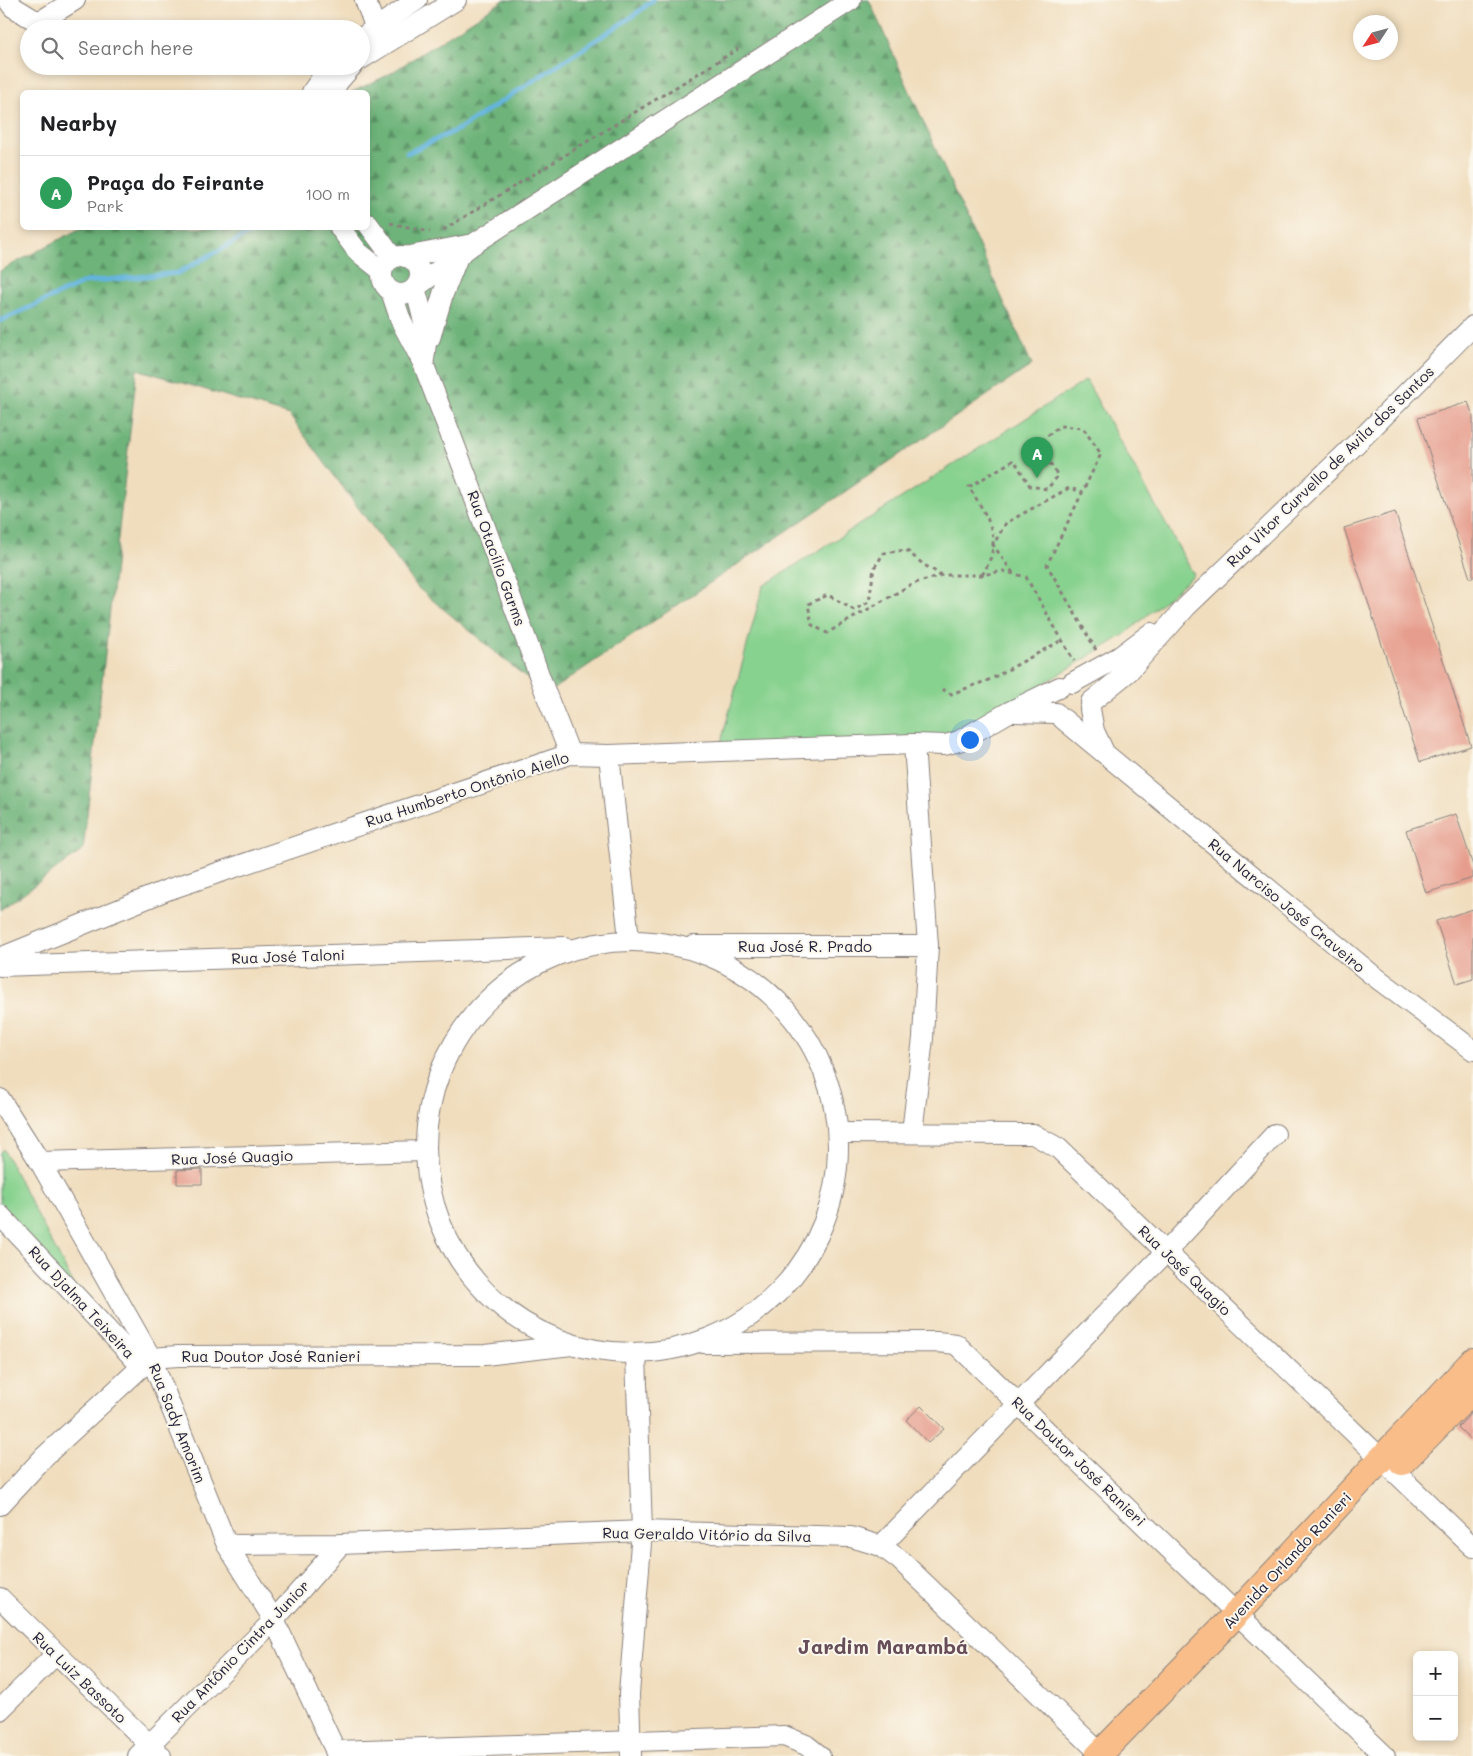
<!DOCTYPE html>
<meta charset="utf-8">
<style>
:root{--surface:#fff;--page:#f2f2f2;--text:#202124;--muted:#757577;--line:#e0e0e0;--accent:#c8321e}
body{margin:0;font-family:Mali,sans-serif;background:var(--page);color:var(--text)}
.controls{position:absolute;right:15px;bottom:15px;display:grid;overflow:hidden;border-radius:8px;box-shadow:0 2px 8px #0003}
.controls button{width:45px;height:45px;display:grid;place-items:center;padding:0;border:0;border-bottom:1px solid var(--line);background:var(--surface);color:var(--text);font:25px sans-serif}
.compass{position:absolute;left:1353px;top:15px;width:45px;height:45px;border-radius:50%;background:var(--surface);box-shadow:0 2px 8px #0003;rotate:234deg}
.you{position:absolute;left:969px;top:739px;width:18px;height:18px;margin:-12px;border:4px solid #fff;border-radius:50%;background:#1a73e8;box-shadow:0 0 0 8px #1a73e833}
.badge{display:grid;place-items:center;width:32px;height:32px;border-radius:50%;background:var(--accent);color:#fff;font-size:16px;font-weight:700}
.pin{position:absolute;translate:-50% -41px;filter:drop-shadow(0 1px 2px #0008)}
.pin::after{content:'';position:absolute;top:26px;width:18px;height:15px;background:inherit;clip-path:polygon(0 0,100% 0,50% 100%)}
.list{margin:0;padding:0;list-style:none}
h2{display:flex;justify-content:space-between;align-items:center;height:65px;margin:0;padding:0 20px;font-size:21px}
h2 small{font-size:16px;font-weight:400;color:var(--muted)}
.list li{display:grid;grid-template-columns:32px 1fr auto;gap:15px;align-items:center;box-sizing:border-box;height:75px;padding:0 20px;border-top:1px solid var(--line)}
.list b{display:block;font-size:19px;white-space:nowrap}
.list p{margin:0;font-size:16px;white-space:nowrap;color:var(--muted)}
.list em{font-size:16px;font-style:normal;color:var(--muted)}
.icon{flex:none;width:28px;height:28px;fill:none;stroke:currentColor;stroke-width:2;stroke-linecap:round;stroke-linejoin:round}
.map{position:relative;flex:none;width:1473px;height:1756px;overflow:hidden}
.search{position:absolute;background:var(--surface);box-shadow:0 2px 8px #0003;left:20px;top:20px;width:350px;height:55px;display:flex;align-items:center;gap:12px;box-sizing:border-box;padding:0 18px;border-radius:28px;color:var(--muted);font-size:19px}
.panel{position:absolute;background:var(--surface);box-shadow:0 2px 8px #0003;left:20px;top:90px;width:350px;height:140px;border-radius:8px}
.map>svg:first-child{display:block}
.forest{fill:url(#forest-firs);stroke:#486b5a}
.park{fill:#88d28f;stroke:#557a65}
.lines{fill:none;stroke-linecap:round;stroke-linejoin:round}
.stream{stroke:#63b4de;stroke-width:5}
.building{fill:#e69d8d}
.minor-casing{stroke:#89807c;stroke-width:22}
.major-casing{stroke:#89807c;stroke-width:28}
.path{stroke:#89807c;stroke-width:3;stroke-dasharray:4 4;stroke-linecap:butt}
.minor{stroke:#fff;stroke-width:20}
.major{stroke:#f8bd89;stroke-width:26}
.labels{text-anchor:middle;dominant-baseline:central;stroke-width:4;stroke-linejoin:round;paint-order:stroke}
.street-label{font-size:15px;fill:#22223b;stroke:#fbf7ec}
.district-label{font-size:20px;font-weight:bold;fill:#674d58;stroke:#fbf7ec}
</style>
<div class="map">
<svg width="1473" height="1756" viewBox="0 0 1473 1756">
<defs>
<pattern id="forest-firs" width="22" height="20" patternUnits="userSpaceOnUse" patternTransform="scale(1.25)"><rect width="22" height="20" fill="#6eb47a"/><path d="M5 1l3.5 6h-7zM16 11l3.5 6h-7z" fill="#5a9265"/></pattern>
</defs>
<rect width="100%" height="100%" fill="#fbf7ec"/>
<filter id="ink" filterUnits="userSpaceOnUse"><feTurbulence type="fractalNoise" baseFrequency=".02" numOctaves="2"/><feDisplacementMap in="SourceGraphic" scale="10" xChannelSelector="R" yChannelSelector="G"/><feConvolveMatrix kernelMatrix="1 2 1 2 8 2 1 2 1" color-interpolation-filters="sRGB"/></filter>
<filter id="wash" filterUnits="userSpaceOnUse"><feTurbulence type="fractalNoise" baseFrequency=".0096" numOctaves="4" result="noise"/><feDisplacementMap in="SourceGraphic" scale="20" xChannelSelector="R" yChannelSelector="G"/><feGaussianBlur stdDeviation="1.12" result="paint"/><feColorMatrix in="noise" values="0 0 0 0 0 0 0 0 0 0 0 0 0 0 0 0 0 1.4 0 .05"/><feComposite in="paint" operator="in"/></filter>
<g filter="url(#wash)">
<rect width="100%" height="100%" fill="#f0ddbd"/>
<path class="forest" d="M504,0H869L1032,365L546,694L418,588L289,415L137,369L83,850L0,910V271L81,228H368V92H352L388,75Z"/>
<g class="park">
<path d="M1086,380L1194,575L1124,635L1017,700L943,735L719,750L763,586Z"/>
<path d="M3,1149L90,1316L0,1223V1152Z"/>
</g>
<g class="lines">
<g class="stream">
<path d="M407,153L459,129L633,16L653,0"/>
<path d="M0,321L85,282L178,273L259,228"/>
</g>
</g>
<g id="blocks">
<g class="building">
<path d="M1468,402L1473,416V578H1470L1418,418Z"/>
<path d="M1395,512L1471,746L1420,762L1344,528Z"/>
<path d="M1456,814L1473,866V878L1426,893L1406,830Z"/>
<path d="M1473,909V979L1457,984L1436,921Z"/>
<path d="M202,1169V1184H177V1170Z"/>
<path d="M921,1406L944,1429L928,1443L906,1420Z"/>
<path d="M1473,1411V1442L1458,1427Z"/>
</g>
</g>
</g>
<g filter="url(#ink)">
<use href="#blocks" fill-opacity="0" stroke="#89807c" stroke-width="1"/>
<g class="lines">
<defs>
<g id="minor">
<path d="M8,0L13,7L36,21L44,19L75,0"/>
<path d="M365,0L375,26"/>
<path d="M361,38L417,0"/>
<path d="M361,59L456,0"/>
<path d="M312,92L330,66"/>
<path d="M333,92L338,82L352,66"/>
<path d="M368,224L393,258"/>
<path d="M340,228L358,252L382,271"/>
<circle cx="401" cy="275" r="19"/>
<path d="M405,257L468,245"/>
<path d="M391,291L401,321L423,363L468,480L546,694L570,754"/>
<path d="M430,338L443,294L459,254"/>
<path d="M423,363C430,338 422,312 415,288L472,245L851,0"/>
<path d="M1072,683L1119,657L1151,633"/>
<path d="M1091,702L1128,672L1187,606L1361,439L1473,326"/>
<path d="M1090,709L1094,731L1103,750"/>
<path d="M1014,712L1056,713"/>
<path d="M1063,719L1370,973L1473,1050"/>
<path d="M609,755L629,939"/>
<circle cx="632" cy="1147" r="206"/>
<path d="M693,946H928"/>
<path d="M0,958L167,890L570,754L609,755L914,744L945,745L959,741L1009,712L1060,687"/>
<path d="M0,966L565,947"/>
<path d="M0,1099L40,1162L151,1358L227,1545L274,1620L338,1756"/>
<path d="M838,1133L1033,1134L1058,1148L1473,1547"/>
<path d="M912,1133L923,1038L928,946L914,744"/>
<path d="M40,1162L424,1151"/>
<path d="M0,1215L142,1367"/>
<path d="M703,1343L937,1342L956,1344L1385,1756"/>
<path d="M0,1505L45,1456L151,1358L178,1356L485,1355L572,1345"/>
<path d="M227,1545L341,1544L642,1531L851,1537L881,1546L900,1560L1103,1756"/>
<path d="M881,1546L1166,1252L1275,1134"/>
<path d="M0,1598L161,1756"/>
<path d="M0,1710L56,1654"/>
<path d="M335,1751L784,1736L806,1745L820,1756"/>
<path d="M138,1756L274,1620L341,1544"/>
<path d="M631,1756L629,1694L642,1531L636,1355"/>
</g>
<g id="major">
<path d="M1402,1462L1473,1390"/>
<path d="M1098,1756L1236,1614L1473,1361"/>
</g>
</defs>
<use href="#minor" class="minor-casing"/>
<use href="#major" class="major-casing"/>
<g class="path">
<path d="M390,223L430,232"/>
<path d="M443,230L738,49"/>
<path d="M1013,573L993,545L1006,523L1069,488L1083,492"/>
<path d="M942,575L912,584L827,633L812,625L808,604L828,595L854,610L869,602L874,568L884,553L906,550L924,565L942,575H982L1003,571L1026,577L1074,661"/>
<path d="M982,575C1005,540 988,518 969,487L1014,460L1030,486L1047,489L1058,476L1038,443L1060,426L1083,428L1101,454L1047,565L1096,650"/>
<path d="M942,689L951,694L991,679L1062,640"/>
</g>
<use href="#minor" class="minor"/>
<use href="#major" class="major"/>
</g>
</g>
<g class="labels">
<g class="street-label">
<text transform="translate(1330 466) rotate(-44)">Rua Vitor Curvello de Avila dos Santos</text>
<text transform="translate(497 558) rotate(70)">Rua Otacílio Garms</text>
<text transform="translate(467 789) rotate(-18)">Rua Humberto Ontõnio Aiello</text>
<text transform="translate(1287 905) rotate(40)">Rua Narciso José Craveiro</text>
<text x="805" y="946">Rua José R. Prado</text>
<text transform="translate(288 956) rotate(-2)">Rua José Taloni</text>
<text transform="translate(232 1157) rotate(-2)">Rua José Quagio</text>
<text transform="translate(1185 1270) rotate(44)">Rua José Quagio</text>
<text transform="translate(82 1302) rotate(47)">Rua Djalma Teixeira</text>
<text x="271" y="1356">Rua Doutor José Ranieri</text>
<text transform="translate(178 1423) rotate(68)">Rua Sady Amorim</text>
<text transform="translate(1079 1461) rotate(44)">Rua Doutor José Ranieri</text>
<text transform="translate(707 1534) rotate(1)">Rua Geraldo Vitório da Silva</text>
<text transform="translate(1287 1560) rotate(-47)">Avenida Orlando Ranieri</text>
<text transform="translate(240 1651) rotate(-46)">Rua Antônio Cintra Junior</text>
<text transform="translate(80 1677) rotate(44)">Rua Luiz Bassoto</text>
</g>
<g class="district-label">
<text x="883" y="1646">Jardim Marambá</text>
</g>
</g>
</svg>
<div class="controls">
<button>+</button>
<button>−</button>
</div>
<svg class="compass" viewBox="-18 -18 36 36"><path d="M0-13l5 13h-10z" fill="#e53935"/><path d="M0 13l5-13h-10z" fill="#757577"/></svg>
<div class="you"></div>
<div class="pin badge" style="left:1037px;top:478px;background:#2e9e5b">A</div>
<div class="search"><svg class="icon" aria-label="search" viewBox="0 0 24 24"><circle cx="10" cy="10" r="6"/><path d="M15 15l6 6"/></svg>Search here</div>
<section class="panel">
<h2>Nearby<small></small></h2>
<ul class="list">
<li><span class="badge" style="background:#2e9e5b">A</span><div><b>Praça do Feirante</b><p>Park</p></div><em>100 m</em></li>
</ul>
</section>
</div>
